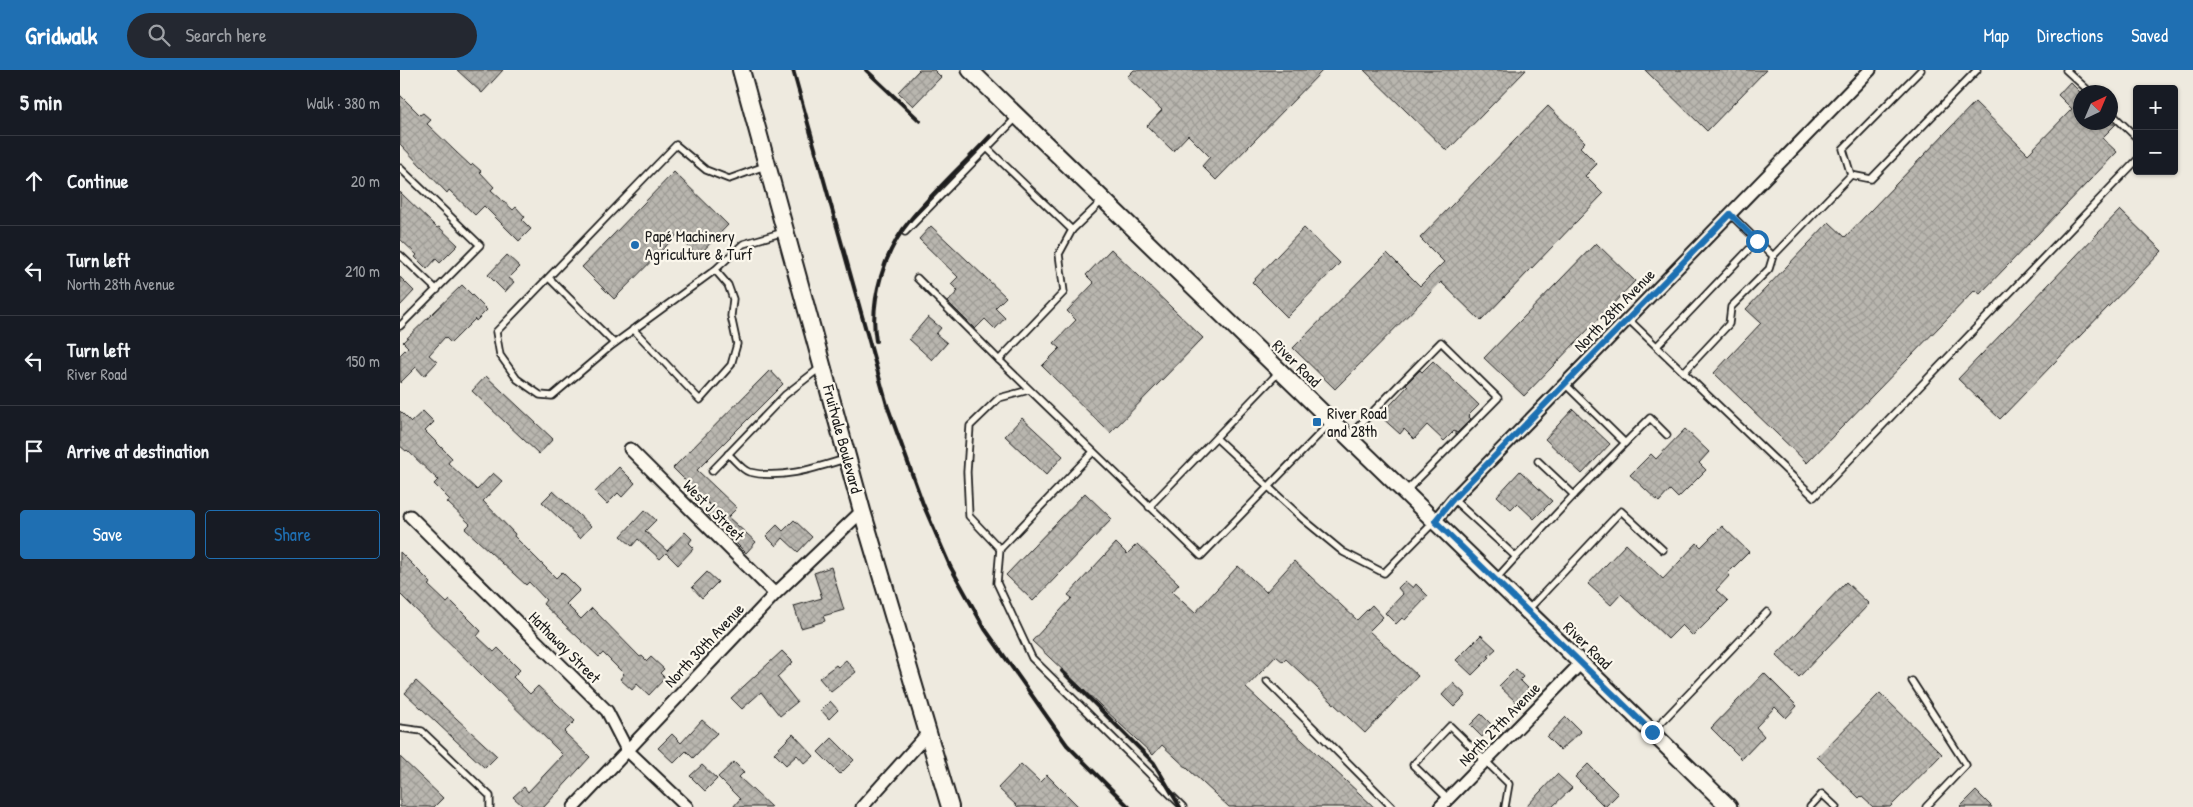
<!DOCTYPE html>
<meta charset="utf-8">
<style>
:root{--surface:#171b24;--page:#242831;--text:#f1f3f6;--muted:#9ea1a6;--line:#363941;--accent:#1f6fb2}
body{margin:0;font-family:"Patrick Hand",sans-serif;background:var(--page);color:var(--text)}
.controls{position:absolute;right:15px;top:15px;display:grid;overflow:hidden;border-radius:5px;box-shadow:0 1px 4px #0004}
.controls button{width:45px;height:45px;display:grid;place-items:center;padding:0;border:0;border-bottom:1px solid var(--line);background:var(--surface);color:var(--text);font:25px sans-serif}
.compass{position:absolute;left:1673px;top:15px;width:45px;height:45px;border-radius:50%;background:var(--surface);box-shadow:0 1px 4px #0004;rotate:44deg}
.stop{position:absolute;width:15px;height:15px;margin:-11px;border:4px solid #1f6fb2;border-radius:50%;background:#fff}
.stop.end{background:#1f6fb2;border-color:#fff;box-shadow:0 1px 5px #0008}
.list{margin:0;padding:0;list-style:none}
h2{display:flex;justify-content:space-between;align-items:center;height:65px;margin:0;padding:0 20px;font-size:21px}
h2 small{font-size:16px;font-weight:400;color:var(--muted)}
.list li{display:grid;grid-template-columns:32px 1fr auto;gap:15px;align-items:center;box-sizing:border-box;height:90px;padding:0 20px;border-top:1px solid var(--line)}
.list b{display:block;font-size:19px;white-space:nowrap}
.list p{margin:0;font-size:16px;white-space:nowrap;color:var(--muted)}
.list em{font-size:16px;font-style:normal;color:var(--muted)}
.actions{display:flex;gap:10px;padding:15px 20px}
.actions a{flex:1;padding:11px 0;border:1px solid var(--accent);border-radius:5px;text-align:center;font-size:18px;color:var(--accent)}
.actions .main{background:var(--accent);color:#fff}
.icon{flex:none;width:28px;height:28px;fill:none;stroke:currentColor;stroke-width:2;stroke-linecap:round;stroke-linejoin:round}
.map{position:relative;flex:none;width:1793px;height:737px;overflow:hidden}
header{display:flex;align-items:center;gap:30px;box-sizing:border-box;height:70px;padding:0 25px;background:var(--accent);color:#fff}
header strong{font-size:24px}
nav{display:flex;gap:28px;margin-inline-start:auto;font-size:18px}
.search{width:350px;height:45px;background:var(--page);display:flex;align-items:center;gap:12px;box-sizing:border-box;padding:0 18px;border-radius:28px;color:var(--muted);font-size:19px}
main{display:flex}
aside{flex:1;background:var(--surface)}
.map>svg:first-child{display:block}
.building{fill:url(#building-cross-hatch);stroke:#1c1c1c}
.lines{fill:none;stroke-linecap:round;stroke-linejoin:round}
.service-casing{stroke:#1c1c1c;stroke-width:9}
.minor-casing{stroke:#1c1c1c;stroke-width:15}
.tertiary-casing{stroke:#1c1c1c;stroke-width:19}
.secondary-casing{stroke:#1c1c1c;stroke-width:20}
.service{stroke:#fbf7ec;stroke-width:5.5}
.minor{stroke:#fbf7ec;stroke-width:11}
.tertiary{stroke:#fbf7ec;stroke-width:15}
.secondary{stroke:#fbf7ec;stroke-width:16}
.rail{stroke:#1c1c1c;stroke-width:4}
.route{stroke:#1f6fb2;stroke-width:6}
.poi-dot{fill:#1f6fb2;stroke:#fbf7ec;stroke-width:2}
.labels{text-anchor:middle;dominant-baseline:central;stroke-width:4.5;stroke-linejoin:round;paint-order:stroke}
.poi-label{font-size:16px;fill:#1c1c1c;stroke:#fbf7ec;text-anchor:start}
.street-label{font-size:16px;fill:#1c1c1c;stroke:#fbf7ec}
</style>
<header>
<strong>Gridwalk</strong>
<div class="search"><svg class="icon" aria-label="search" viewBox="0 0 24 24"><circle cx="10" cy="10" r="6"/><path d="M15 15l6 6"/></svg>Search here</div>
<nav><a>Map</a><a>Directions</a><a>Saved</a></nav>
</header>
<main>
<aside>
<h2>5 min<small>Walk · 380 m</small></h2>
<ul class="list">
<li><svg class="icon" aria-label="ahead" viewBox="0 0 24 24"><path d="M12 20V5M6 11l6-6 6 6"/></svg><div><b>Continue</b></div><em>20 m</em></li>
<li><svg class="icon" aria-label="left" viewBox="0 0 24 24"><path d="M17 20v-9H6M10 6l-5 5 5 5"/></svg><div><b>Turn left</b><p>North 28th Avenue</p></div><em>210 m</em></li>
<li><svg class="icon" aria-label="left" viewBox="0 0 24 24"><path d="M17 20v-9H6M10 6l-5 5 5 5"/></svg><div><b>Turn left</b><p>River Road</p></div><em>150 m</em></li>
<li><svg class="icon" aria-label="arrive" viewBox="0 0 24 24"><path d="M6 21V4h12l-3 4 3 4H6"/></svg><div><b>Arrive at destination</b></div></li>
</ul>
<div class="actions"><a class="main">Save</a><a>Share</a></div>
</aside>
<div class="map">
<svg width="1793" height="737" viewBox="0 0 1793 737">
<defs>
<pattern id="building-cross-hatch" width="8" height="8" patternUnits="userSpaceOnUse" patternTransform="scale(1.25)"><rect width="8" height="8" fill="#b9b6af"/><path d="M0 0l8 8M0 8l8-8" fill="none" stroke="#9e9c96"/></pattern>
</defs>
<rect width="100%" height="100%" fill="#eeeadf"/>
<filter id="ink" filterUnits="userSpaceOnUse"><feTurbulence type="fractalNoise" baseFrequency=".02" numOctaves="2"/><feDisplacementMap in="SourceGraphic" scale="10" xChannelSelector="R" yChannelSelector="G"/><feConvolveMatrix kernelMatrix="1 2 1 2 8 2 1 2 1" color-interpolation-filters="sRGB"/></filter>
<g filter="url(#ink)">
<g class="building">
<path d="M57,0H103L82,23Z"/>
<path d="M519,0H534L541,7L513,36L498,22Z"/>
<path d="M734,0H923L816,110L802,96L810,87L788,65L773,81L747,56L762,40L727,7Z"/>
<path d="M964,0H1126L1047,81Z"/>
<path d="M1245,0H1366L1307,61Z"/>
<path d="M1670,12L1680,22V52L1716,54L1702,68L1717,82L1580,224L1575,220L1407,393L1314,303L1361,253L1346,239L1429,152L1445,167L1575,32L1628,84L1672,39L1658,25Z"/>
<path d="M0,25L20,45L23,43L31,50L27,54L56,82L71,96L73,94L81,101L80,102L94,117L91,120L113,140L116,137L125,147L122,150L131,159L119,171L84,136L75,145L49,120L47,123L0,74Z"/>
<path d="M1148,36L1185,72L1180,77L1197,94L1185,106L1203,124L1081,251L1041,212L935,319L893,278L987,183L1020,216L1044,192L1020,168Z"/>
<path d="M274,102L328,155L298,186L277,165L214,229L182,197Z"/>
<path d="M0,122L37,158L39,157L58,175L40,193L36,189L27,199L15,187L17,185L0,169Z"/>
<path d="M1720,140L1762,181L1600,349L1558,309Z"/>
<path d="M531,156L606,227L595,238L605,248L595,259L585,249L575,259L548,232L558,221L551,214L558,207L519,169Z"/>
<path d="M904,158L940,193L887,247L852,212Z"/>
<path d="M1196,173L1235,211L1124,326L1084,288Z"/>
<path d="M711,179L803,268L710,363L642,296L660,278L654,273L676,250L667,241L694,213L686,205Z"/>
<path d="M107,185L120,197L109,208L114,212L105,222L88,205Z"/>
<path d="M0,207L14,221L0,236Z"/>
<path d="M62,215L87,240L76,251L75,249L51,273L45,267L29,285L37,292L24,306L16,297L0,313V285L8,277L3,272Z"/>
<path d="M528,247L541,258L536,264L547,273L532,290L509,269Z"/>
<path d="M1033,291L1079,335L1068,346L1071,349L1057,363L1054,361L1044,371L1027,355L1014,369L1004,359L1000,364L980,346L1008,316L1006,314L1020,300L1022,302Z"/>
<path d="M370,300L383,314L297,400L337,438L328,447L356,472L346,483L307,444L313,438L273,398Z"/>
<path d="M86,306L153,369L139,384L72,321Z"/>
<path d="M1173,339L1210,374L1182,404L1145,369Z"/>
<path d="M0,341L11,352L23,341L34,352L25,361L52,388L48,393L77,420L93,403L102,411L83,431L115,464L114,466L156,508L162,502L180,520L166,534L181,549L192,538L240,587L242,586L247,591L251,587L264,599L260,603L265,608L249,625L237,614L232,620L220,609L224,604L203,583L199,587L143,534L146,530L129,512L126,515L65,459L70,454L47,432L50,430L34,414L38,410L7,380L6,381L0,376Z"/>
<path d="M622,348L663,386L646,405L605,366Z"/>
<path d="M1285,359L1309,382L1299,393L1306,400L1278,428L1270,420L1259,432L1230,405L1251,384L1256,389Z"/>
<path d="M219,397L235,413L222,427L218,423L207,434L195,422Z"/>
<path d="M1120,401L1152,431L1134,449L1117,433L1111,439L1097,426Z"/>
<path d="M153,421L191,456L180,468L142,432Z"/>
<path d="M685,423L712,449L633,531L606,505Z"/>
<path d="M245,440L256,450L245,461L267,481L285,462L292,469L289,473L294,478L278,495L266,483L260,489L238,469L232,476L221,466Z"/>
<path d="M394,450L412,467L398,482L383,468L376,476L366,466L377,455L383,461Z"/>
<path d="M1322,456L1349,482L1328,503L1330,505L1316,520L1328,531L1293,566L1282,555L1268,569L1221,524L1211,535L1188,514L1226,474L1263,509L1297,473L1301,477Z"/>
<path d="M716,473L727,484L737,474L779,514L772,522L795,543L838,496L866,522L894,491L957,550L972,535L983,547L969,561L1018,606L965,663L886,589L883,592L876,586L846,618L974,737H829L762,675L753,685L632,571L672,528L668,525Z"/>
<path d="M0,482L31,513L28,515L47,533L50,530L81,561L77,566L94,582L98,578L120,600L113,607L130,624L138,616L175,651L164,662L190,687L144,737H124L113,727L124,717L128,722L163,685L0,524Z"/>
<path d="M431,497L444,540L423,546L425,551L401,558L394,536L422,528L414,503Z"/>
<path d="M307,502L318,512L302,528L292,517Z"/>
<path d="M1005,511L1013,518L1016,514L1028,526L1005,550L1002,548L996,554L985,543L1003,524L998,518Z"/>
<path d="M1446,512L1469,534L1399,607L1376,585Z"/>
<path d="M1081,565L1096,579L1088,586L1090,587L1072,605L1056,590Z"/>
<path d="M382,581L393,592L377,607L397,632L380,646L361,622L342,639L331,628Z"/>
<path d="M446,590L456,602L431,622L419,608L436,595L438,597Z"/>
<path d="M1116,599L1123,607L1120,610L1129,619L1116,632L1099,616Z"/>
<path d="M1364,603L1397,636L1386,648L1375,637L1356,657L1364,666L1342,689L1311,658Z"/>
<path d="M16,611L97,686L85,698L5,623Z"/>
<path d="M1053,613L1066,625L1054,637L1042,625Z"/>
<path d="M1480,623L1542,684L1490,737H1473L1461,726L1459,728L1417,687Z"/>
<path d="M430,631L438,640L429,649L421,640Z"/>
<path d="M1081,644L1093,656L1082,667L1070,655Z"/>
<path d="M1166,647L1181,662L1160,680L1147,667Z"/>
<path d="M302,650L317,663L293,688L286,681L274,693L258,678L272,664L281,673Z"/>
<path d="M393,664L414,686L405,694L397,685L386,695L374,683Z"/>
<path d="M432,668L454,690L440,704L418,682Z"/>
<path d="M0,687L43,728L34,737H0Z"/>
<path d="M334,692L344,702L339,707L371,737H333L340,729L318,707Z"/>
<path d="M621,694L640,712L647,705L679,737H618L598,718Z"/>
<path d="M1188,694L1218,724L1205,737L1175,707Z"/>
<path d="M302,695L317,709L305,721L290,706Z"/>
<path d="M1157,704L1172,718L1152,737H1126Z"/>
<path d="M1576,721L1592,737H1560Z"/>
</g>
<g class="lines">
<defs>
<g id="service">
<path d="M1666,0L1690,22"/>
<path d="M1710,42L1737,68"/>
<path d="M365,96L329,109L306,100L276,75L96,262L100,285L117,309L140,325L152,326L211,276L315,200L343,174L384,162"/>
<path d="M0,98L80,175L0,256"/>
<path d="M1451,105L1471,109L1577,0"/>
<path d="M1330,144L1373,186L1451,105L1443,79L1521,0"/>
<path d="M672,160L702,131"/>
<path d="M505,162L617,47"/>
<path d="M0,185L37,220"/>
<path d="M149,208L214,273"/>
<path d="M517,208L599,290L664,222L659,184L672,160L587,78"/>
<path d="M1228,249L1414,427L1737,90"/>
<path d="M233,259L300,330L331,295L337,274L331,246L333,229L328,215L315,200"/>
<path d="M1257,276L1357,171"/>
<path d="M599,290L801,486L932,351"/>
<path d="M1284,302L1329,254L1331,237L1369,199L1373,186"/>
<path d="M1165,314L1225,373L1174,425"/>
<path d="M949,366L1041,272L1098,328L1005,422"/>
<path d="M816,368L903,449L943,482L984,503L1034,452"/>
<path d="M1225,373L1250,348L1267,365"/>
<path d="M693,382L600,479L597,513L632,588L783,737"/>
<path d="M328,384C334,389 342,400 349,402C380,410 416,398 445,389"/>
<path d="M312,401L385,325L421,297"/>
<path d="M1053,429L1116,487L1174,425L1138,391"/>
<path d="M749,437L879,302"/>
<path d="M600,479L569,446L567,402L570,356L599,328L629,320"/>
<path d="M1095,510L1116,487"/>
<path d="M1127,541L1221,441L1263,480"/>
<path d="M867,611L992,737"/>
<path d="M1512,611L1566,695L1526,737"/>
<path d="M0,658L22,661L90,726V737"/>
<path d="M1253,661L1367,542"/>
<path d="M1048,729L1013,695L1050,656L1109,714L1105,737"/>
<path d="M1410,737L1422,724L1436,737"/>
</g>
<g id="minor">
<path d="M230,379L375,524"/>
<path d="M10,446L207,641L227,680L287,737"/>
<path d="M1035,451L1053,429L1470,0"/>
<path d="M174,737L375,524L462,441"/>
<path d="M462,737L529,662"/>
<path d="M1040,737L1181,593"/>
</g>
<path id="tertiary" d="M570,0L1329,737"/>
<path id="secondary" d="M341,0L462,441L550,737"/>
</defs>
<use href="#service" class="service-casing"/>
<use href="#minor" class="minor-casing"/>
<use href="#tertiary" class="tertiary-casing"/>
<use href="#secondary" class="secondary-casing"/>
<use href="#service" class="service"/>
<use href="#minor" class="minor"/>
<use href="#tertiary" class="tertiary"/>
<use href="#secondary" class="secondary"/>
<g class="rail">
<path d="M393,0L487,335L523,434L550,496L585,559L667,675L729,737"/>
<path d="M466,0L520,51"/>
<path d="M476,271C469,231 484,181 511,149C535,120 564,94 590,66"/>
<path d="M662,601L754,693L780,737"/>
</g>
</g>
</g>
<g class="lines" filter="url(#ink)">
<path class="route" d="M1252,662L1035,451L1053,429L1330,144L1357,171"/>
</g>
<g class="poi-dot">
<circle cx="235" cy="175" r="5"/>
<rect x="912" y="347" width="10" height="10" rx="2.5"/>
</g>
<g class="labels">
<g class="poi-label">
<text x="245" y="166">Papé Machinery<tspan x="245" dy="18">Agriculture &amp; Turf</tspan></text>
<text x="927" y="343">River Road<tspan x="927" dy="18">and 28th</tspan></text>
</g>
<g class="street-label">
<text transform="translate(1214 240) rotate(-46)">North 28th Avenue</text>
<text transform="translate(897 293) rotate(44)">River Road</text>
<text transform="translate(443 369) rotate(75)">Fruitvale Boulevard</text>
<text transform="translate(314 440) rotate(45)">West J Street</text>
<text transform="translate(304 575) rotate(-47)">North 30th Avenue</text>
<text transform="translate(1188 575) rotate(44)">River Road</text>
<text transform="translate(165 577) rotate(45)">Hathaway Street</text>
<text transform="translate(1099 654) rotate(-46)">North 27th Avenue</text>
</g>
</g>
</svg>
<div class="controls">
<button>+</button>
<button>−</button>
</div>
<svg class="compass" viewBox="-18 -18 36 36"><path d="M0-13l5 13h-10z" fill="#e53935"/><path d="M0 13l5-13h-10z" fill="#9ea1a6"/></svg>
<div class="stop" style="left:1357px;top:171px"></div>
<div class="stop end" style="left:1252px;top:662px"></div>
</div>
</main>
